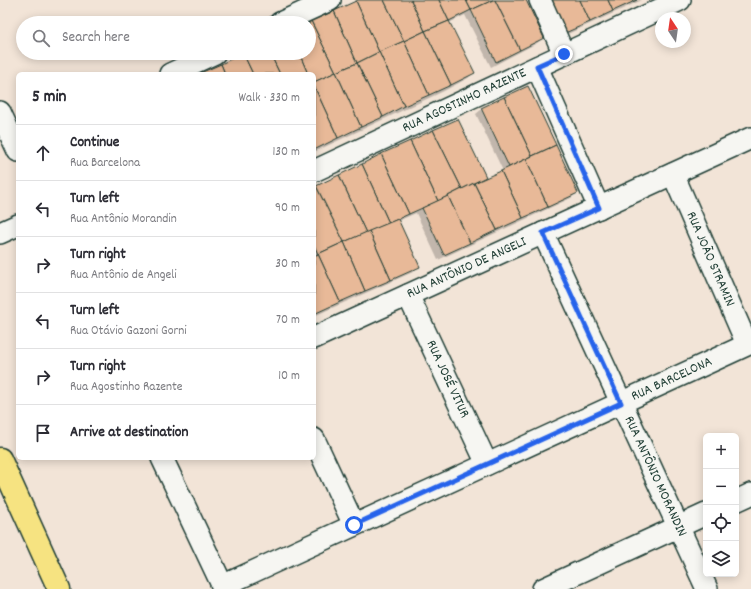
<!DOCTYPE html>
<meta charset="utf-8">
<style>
:root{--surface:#fff;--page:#f2f2f3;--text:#2b2b33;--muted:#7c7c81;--line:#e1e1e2}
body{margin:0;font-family:Dekko,sans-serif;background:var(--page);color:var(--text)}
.controls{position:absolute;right:12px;bottom:12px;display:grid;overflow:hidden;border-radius:6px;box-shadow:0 2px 10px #0003}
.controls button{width:36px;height:36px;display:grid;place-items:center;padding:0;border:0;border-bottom:1px solid var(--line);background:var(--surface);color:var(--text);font:20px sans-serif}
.compass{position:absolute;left:655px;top:12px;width:36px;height:36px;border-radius:50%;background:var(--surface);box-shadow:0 2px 10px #0003;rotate:347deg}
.stop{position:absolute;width:12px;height:12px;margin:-9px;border:3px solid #2563eb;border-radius:50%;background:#fff}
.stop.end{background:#2563eb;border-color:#fff;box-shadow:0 1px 4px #0008}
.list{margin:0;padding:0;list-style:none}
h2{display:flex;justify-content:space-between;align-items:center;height:52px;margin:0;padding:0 16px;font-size:17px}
h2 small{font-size:13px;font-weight:400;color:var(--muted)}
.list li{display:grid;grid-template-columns:26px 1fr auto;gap:12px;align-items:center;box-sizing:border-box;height:56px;padding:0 16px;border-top:1px solid var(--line)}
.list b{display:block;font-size:15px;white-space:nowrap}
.list p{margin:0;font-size:13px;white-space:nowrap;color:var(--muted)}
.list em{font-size:13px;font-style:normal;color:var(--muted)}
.icon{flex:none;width:22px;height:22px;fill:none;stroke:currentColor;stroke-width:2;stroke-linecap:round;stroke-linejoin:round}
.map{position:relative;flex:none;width:751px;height:589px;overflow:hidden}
.search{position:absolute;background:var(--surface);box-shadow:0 2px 10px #0003;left:16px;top:16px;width:300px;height:44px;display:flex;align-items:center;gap:10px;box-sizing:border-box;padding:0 14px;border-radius:22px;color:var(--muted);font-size:15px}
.panel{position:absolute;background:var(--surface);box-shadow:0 2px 10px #0003;left:16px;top:72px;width:300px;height:388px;border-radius:6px}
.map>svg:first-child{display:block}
.shadow{fill:#0003}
.building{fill:#e8b998;stroke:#1f3d34}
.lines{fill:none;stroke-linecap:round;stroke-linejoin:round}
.minor-casing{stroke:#1f3d34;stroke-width:24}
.major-casing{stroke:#1f3d34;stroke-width:25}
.minor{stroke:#f6f6f2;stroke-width:21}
.major{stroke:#f6e381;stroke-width:22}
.route{stroke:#2563eb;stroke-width:5}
.labels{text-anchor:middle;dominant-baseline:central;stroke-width:3;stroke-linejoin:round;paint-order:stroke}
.street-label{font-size:14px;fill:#1f3d34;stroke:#f6f6f2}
</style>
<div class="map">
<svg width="751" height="589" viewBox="0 0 751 589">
<rect width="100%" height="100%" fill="#f2e4d7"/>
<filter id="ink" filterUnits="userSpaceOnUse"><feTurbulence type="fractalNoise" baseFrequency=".025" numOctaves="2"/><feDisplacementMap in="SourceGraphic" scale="8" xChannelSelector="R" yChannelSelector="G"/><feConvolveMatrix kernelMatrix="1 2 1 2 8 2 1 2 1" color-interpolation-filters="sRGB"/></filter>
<g filter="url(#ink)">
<g class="shadow">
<path d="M359,0H524L543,38L537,43L491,67L465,15L449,23L473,73L468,78L444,91L314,152V74H198L244,53H309V23Z"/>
<path d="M542,0H642L559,38Z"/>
<path d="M528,87L577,193L571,198L438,260L416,213L398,221L419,266L413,272L314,316V187L458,120L486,179L503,171L476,114L482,109Z"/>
</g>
<g class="building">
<path d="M358,0H384L404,41L379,52L356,1Z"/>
<path d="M384,0H411L425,31L404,41Z"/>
<path d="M411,0H439L449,21L425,31Z"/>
<path d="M439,0H466L471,10L449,21Z"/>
<path d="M466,0H493L471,10Z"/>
<path d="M493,0H495L520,50L496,62L471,10Z"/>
<path d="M495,0H526L544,38L520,50Z"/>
<path d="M550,0H580L590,22L565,33Z"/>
<path d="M580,0H608L613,11L590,22Z"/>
<path d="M608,0H637L613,11Z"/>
<path d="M356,1L379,52L357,63L334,11Z"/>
<path d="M334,11L357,63L336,72L311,21Z"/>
<path d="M311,21L336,72L314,82V74H308L299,53H309V23H307Z"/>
<path d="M449,21L475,73L451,85L425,31Z"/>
<path d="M425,31L451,85L429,95L404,41Z"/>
<path d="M404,41L429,95L404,106L379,52Z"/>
<path d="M379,52L404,106L383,117L357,63Z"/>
<path d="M243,53L253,74H225L221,64Z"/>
<path d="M243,53H270L280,74H253Z"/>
<path d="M270,53H299L308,74H280Z"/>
<path d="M357,63L383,117L361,127L336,72Z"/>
<path d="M221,64L225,74H198Z"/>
<path d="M336,72L361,127L338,138L314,86V82Z"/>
<path d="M314,86L338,138L314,150Z"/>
<path d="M528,86L556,145L532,156L504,97Z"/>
<path d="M504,97L532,156L509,167L481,108Z"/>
<path d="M458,119L486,177L462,189L433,130Z"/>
<path d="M433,130L462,189L438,201L410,141Z"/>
<path d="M410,141L438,201L409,214L381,154Z"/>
<path d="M556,145L578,193L548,207L526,159Z"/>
<path d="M381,154L409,214L389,223L362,164Z"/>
<path d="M526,159L548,207L523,218L501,171Z"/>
<path d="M362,164L389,223L366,233L339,175Z"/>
<path d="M501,171L523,218L497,230L474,183Z"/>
<path d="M339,175L366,233L344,242L316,186Z"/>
<path d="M474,183L497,230L470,243L448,196Z"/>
<path d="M316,186L344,242L318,254L314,245V187Z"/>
<path d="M448,196L470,243L444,255L422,208Z"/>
<path d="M398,219L420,267L391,280L369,231Z"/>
<path d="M369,231L391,280L365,291L344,242Z"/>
<path d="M344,242L365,291L340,302L318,254Z"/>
<path d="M318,254L340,302L314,314V256Z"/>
</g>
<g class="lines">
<defs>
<g id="minor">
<path d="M540,0L564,54"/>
<path d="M280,23L330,0"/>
<path d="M537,67L599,208"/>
<path d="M170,74L215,53"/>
<path d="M0,112L18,151"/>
<path id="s1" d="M314,171L680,0"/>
<path id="s2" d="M673,174L747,344"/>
<path d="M0,233L18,225"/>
<path id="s3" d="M543,233L707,589"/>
<path id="s4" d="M408,295L487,464"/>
<path id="s5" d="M314,338L751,138"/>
<path d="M314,439L354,525"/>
<path d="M162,458L224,589"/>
<path d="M736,501L751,494"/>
<path id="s6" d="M222,586L751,343"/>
<path d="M543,589L706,514"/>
</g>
<path id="major" d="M0,459L59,589"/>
</defs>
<use href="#minor" class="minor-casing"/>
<use href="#major" class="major-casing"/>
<use href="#minor" class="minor"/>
<use href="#major" class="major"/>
</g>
</g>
<g class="lines" filter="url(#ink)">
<path class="route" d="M354,525L621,403L543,233L599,208L537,66L564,54"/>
</g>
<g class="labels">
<g class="street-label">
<text stroke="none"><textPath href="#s1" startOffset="166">RUA AGOSTINHO RAZENTE</textPath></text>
<text stroke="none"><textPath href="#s2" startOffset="93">RUA JOÃO STRAMIN</textPath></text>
<text stroke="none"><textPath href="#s5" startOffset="168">RUA ANTÔNIO DE ANGELI</textPath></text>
<text stroke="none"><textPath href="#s6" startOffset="495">RUA BARCELONA</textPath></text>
<text stroke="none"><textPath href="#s4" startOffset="93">RUA JOSÉ VITUR</textPath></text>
<text stroke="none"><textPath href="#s3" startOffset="268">RUA ANTÔNIO MORANDIN</textPath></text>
</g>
</g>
</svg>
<div class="controls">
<button>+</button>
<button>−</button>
<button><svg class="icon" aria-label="locate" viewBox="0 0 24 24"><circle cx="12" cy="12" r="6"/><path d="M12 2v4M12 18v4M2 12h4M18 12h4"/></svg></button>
<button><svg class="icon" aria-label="layers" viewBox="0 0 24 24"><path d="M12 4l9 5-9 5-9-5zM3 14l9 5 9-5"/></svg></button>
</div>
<svg class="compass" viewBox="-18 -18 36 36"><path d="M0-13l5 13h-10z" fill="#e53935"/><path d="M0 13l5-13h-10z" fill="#7c7c81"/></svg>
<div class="stop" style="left:354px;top:525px"></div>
<div class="stop end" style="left:564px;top:54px"></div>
<div class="search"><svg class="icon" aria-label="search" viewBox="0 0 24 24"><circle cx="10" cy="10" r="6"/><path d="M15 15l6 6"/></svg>Search here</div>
<section class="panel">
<h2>5 min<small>Walk · 330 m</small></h2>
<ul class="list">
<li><svg class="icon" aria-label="ahead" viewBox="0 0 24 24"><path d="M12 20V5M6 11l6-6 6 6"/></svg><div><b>Continue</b><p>Rua Barcelona</p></div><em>130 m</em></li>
<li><svg class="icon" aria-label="left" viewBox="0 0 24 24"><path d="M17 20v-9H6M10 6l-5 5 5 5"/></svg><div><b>Turn left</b><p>Rua Antônio Morandin</p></div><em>90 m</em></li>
<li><svg class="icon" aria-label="right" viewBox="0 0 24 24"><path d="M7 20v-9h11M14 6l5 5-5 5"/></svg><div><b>Turn right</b><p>Rua Antônio de Angeli</p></div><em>30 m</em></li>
<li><svg class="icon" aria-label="left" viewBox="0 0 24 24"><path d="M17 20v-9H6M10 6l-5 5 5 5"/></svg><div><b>Turn left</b><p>Rua Otávio Gazoni Gorni</p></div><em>70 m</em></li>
<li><svg class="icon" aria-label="right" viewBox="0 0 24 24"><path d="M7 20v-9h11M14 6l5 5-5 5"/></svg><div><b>Turn right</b><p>Rua Agostinho Razente</p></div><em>10 m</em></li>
<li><svg class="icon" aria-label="arrive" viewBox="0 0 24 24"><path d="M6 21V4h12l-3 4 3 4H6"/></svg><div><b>Arrive at destination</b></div></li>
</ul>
</section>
</div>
